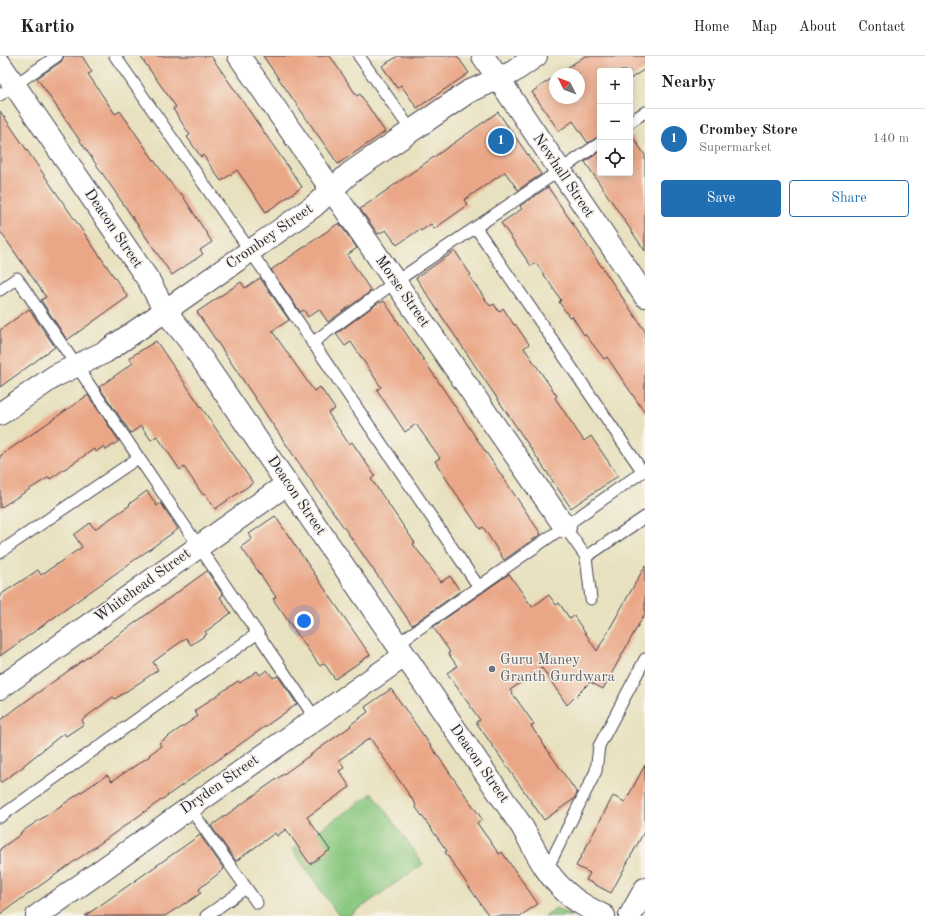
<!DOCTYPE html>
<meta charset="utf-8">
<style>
:root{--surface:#fff;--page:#f6f6f6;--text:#222;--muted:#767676;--line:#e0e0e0;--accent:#1f6fb2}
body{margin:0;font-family:"Old Standard TT",serif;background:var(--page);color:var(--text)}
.controls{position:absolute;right:12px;top:12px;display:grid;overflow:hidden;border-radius:4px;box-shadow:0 2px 10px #0003}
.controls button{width:36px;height:36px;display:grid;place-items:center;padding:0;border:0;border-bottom:1px solid var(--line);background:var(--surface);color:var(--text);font:20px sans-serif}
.compass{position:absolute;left:549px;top:12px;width:36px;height:36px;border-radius:50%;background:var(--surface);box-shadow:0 2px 10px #0003;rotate:312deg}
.you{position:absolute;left:304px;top:565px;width:14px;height:14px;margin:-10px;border:3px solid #fff;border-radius:50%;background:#1a73e8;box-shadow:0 0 0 6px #1a73e833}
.badge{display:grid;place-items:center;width:26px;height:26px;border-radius:50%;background:var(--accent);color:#fff;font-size:13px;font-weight:700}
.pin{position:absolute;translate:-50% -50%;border:2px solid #fff;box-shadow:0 1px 4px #0006}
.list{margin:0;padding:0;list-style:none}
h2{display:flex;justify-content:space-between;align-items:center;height:52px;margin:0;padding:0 16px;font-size:17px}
h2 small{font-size:13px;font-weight:400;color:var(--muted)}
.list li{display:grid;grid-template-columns:26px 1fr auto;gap:12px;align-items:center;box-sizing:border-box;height:60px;padding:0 16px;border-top:1px solid var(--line)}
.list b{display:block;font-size:15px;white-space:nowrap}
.list p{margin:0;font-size:13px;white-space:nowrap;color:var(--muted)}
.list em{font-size:13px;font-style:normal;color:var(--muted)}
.actions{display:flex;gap:8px;padding:12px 16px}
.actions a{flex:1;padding:9px 0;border:1px solid var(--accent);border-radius:4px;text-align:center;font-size:14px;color:var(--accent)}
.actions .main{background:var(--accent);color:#fff}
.icon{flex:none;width:22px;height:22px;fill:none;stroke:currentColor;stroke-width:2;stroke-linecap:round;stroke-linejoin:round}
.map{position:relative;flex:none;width:645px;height:860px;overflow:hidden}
header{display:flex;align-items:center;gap:24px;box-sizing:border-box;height:56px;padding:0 20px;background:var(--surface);border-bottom:1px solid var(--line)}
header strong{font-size:19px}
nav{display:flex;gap:22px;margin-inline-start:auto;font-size:14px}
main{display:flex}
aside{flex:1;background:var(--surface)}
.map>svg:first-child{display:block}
.green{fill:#89c87f;stroke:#56755d}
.building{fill:#eaa787}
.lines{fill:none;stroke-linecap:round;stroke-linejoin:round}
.lane-casing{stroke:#403f4f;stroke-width:13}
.street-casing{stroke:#403f4f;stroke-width:24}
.secondary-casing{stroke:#403f4f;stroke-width:24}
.lane{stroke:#fff;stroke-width:11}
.street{stroke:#fff;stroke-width:22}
.secondary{stroke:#fff;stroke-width:22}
.worship-dot{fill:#6b7280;stroke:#f7f3e8;stroke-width:1.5}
.labels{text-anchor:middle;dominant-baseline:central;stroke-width:3;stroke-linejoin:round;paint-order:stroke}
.street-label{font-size:15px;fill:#22223b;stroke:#f7f3e8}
.worship-label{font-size:15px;fill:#5b616d;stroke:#f7f3e8;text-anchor:start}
</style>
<header>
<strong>Kartio</strong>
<nav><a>Home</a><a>Map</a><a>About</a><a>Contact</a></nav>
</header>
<main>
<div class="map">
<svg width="645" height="860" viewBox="0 0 645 860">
<rect width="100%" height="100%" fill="#f7f3e8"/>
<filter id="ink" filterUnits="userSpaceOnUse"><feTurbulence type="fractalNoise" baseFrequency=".025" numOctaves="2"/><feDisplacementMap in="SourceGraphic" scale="8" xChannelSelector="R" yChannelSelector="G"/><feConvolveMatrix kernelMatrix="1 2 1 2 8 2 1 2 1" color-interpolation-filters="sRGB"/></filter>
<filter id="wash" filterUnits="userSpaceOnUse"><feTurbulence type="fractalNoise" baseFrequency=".012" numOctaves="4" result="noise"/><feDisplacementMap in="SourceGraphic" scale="16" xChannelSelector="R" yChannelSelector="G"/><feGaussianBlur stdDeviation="0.9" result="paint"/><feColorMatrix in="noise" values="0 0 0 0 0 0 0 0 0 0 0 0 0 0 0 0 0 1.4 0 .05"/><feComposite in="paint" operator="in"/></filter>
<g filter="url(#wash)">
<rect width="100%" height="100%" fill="#e8e1bf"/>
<g class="green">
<path d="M373,737L423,808L349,860H339L292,793Z"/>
<path d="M556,852L572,860H545Z"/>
</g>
<g id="blocks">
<g class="building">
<path d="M64,0H82L92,16L88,18L115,58L120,55L158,110L179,138L181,137L212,186L200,194L203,198L172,219L37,22L61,6Z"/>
<path d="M140,0H211L302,131L266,156L237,114L221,125L203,99L201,101L187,81L190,79L173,53L176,51Z"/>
<path d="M263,0H330L357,40L360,38L385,76L338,108Z"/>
<path d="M398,0H457L469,17L417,52L401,29L397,32L382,10Z"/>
<path d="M585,0H645V13L630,23V15H600V80L588,87L573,65L559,75L532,36L555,20V42H579V18H558Z"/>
<path d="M0,55L128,241L67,284L41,244L46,241L0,175Z"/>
<path d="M498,56L541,118L540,119L518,134L505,116L464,144L468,149L434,173L431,168L421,175L420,173L397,189L386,174L378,178L360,153Z"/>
<path d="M632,80L645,99V195L585,106L600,95V117H630V81Z"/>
<path d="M548,131L645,275V357L607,301L604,303L585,278L584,279L572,260L570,262L559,246L561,244L536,207L531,210L501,167L522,153L520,150Z"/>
<path d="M339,167L357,192L347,199L371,235L328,266L319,253L308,261L304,254L300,256L271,214Z"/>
<path d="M455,195L471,219L469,220L490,250L494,248L499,256L503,252L514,269L515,268L529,288L524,292L557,340L555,342L584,385L591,380L618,420L571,452L416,222Z"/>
<path d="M260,222L289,264L272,275L314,335L320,331L335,353L328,357L349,388L352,386L375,420L371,423L415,487L413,488L441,526L450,520L460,535L412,569L294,400L197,256L241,226L245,232Z"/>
<path d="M384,245L541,478L504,504L483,471L480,473L441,415L435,405L440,402L416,368L405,376L377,334L381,331L351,286L345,290L336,278L379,246L380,247Z"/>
<path d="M29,253L55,291L0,331V274Z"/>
<path d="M156,285L253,427L215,453L205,437L203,439L184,411L180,414L157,380L151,384L141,370L131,377L99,331L133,307L129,302Z"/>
<path d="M88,339L119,385L106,394L104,390L96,396L94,393L50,423L49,421L0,452V400Z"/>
<path d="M147,435L157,450L161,447L178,473L0,600V539L38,514L41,519L82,491L74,479L90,467L95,473L130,449L129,448Z"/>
<path d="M275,460L370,599L335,623L324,607L320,610L302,585L273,543L276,541L241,491L252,483L249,478Z"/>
<path d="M645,510V557L603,633L590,626L567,649L542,612L510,634L534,668L531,670L577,737L574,743L544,764L476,666L480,664L447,617L457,610L448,597L450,596L433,571L509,518L532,551L549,539L556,549L559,547L570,563L574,560L597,595Z"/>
<path d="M207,515L223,539L220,541L231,557L205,576L207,578L191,589L186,582L153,606L158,614L115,643L113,641L82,664L84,668L66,680L64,677L24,709V710L0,727V664Z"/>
<path d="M267,614L273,622L278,620L297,648L0,858V793L21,778L20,777L107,719L112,725L150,700L149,699L161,690L159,687L198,660L194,655L238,625L240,627L257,615L260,619Z"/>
<path d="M391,633L482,763L477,767L499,798L502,796L538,848L520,860H489L445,796L447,795L415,750L416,749L410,740L370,682L339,704L344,712L339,715L350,731L307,761L330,794L310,808L286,773L277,780L275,777L236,805L211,770L351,670L350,669L368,656L365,651Z"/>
<path d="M645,709V774L611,837L586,824L590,817L576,810L613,740L625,746Z"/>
<path d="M200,779L224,813L199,833L201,837L185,848V847L165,860H85Z"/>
</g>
</g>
</g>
<g filter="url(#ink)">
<use href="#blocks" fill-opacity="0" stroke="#403f4f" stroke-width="1"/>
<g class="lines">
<defs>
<g id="lane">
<path d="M115,0L251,196L479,531"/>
<path d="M359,0L411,74"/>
<path d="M0,39L57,0"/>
<path d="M630,66L645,56"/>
<path d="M476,172L643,416"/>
<path d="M0,234L17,222L315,662"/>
<path d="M312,287L395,226L600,87"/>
<path d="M565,471L586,501L645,461"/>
<path d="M0,496L138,402"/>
<path d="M586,501L591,543"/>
<path d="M397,588L645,414"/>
<path d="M189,751L257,847"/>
<path d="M0,761L258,577"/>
<path d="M547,813L596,715L599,690L645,603"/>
<path d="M206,860L246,832"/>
</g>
<g id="street">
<path d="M239,0L565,471"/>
<path d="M483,0L645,240"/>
<path d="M0,8L149,225L165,255L188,283L521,769C534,791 545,818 565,835C576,846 590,853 604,860"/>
<path d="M0,632L287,428"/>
<path d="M37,860L404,600"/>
<path d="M630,860L645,833"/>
</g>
<path id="secondary" d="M0,358L55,320L105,296L165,255L314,150L350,117L363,108L468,36L513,16L536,0"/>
</defs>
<use href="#lane" class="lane-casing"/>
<use href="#street" class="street-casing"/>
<use href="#secondary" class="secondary-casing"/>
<use href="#lane" class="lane"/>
<use href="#street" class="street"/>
<use href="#secondary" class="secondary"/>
</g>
</g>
<circle class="worship-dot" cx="492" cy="613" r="4"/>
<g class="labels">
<g class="street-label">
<text transform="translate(563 120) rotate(56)">Newhall Street</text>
<text transform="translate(113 173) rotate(56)">Deacon Street</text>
<text transform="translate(270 181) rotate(-35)">Crombey Street</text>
<text transform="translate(402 236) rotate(55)">Morse Street</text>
<text transform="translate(296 440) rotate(56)">Deacon Street</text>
<text transform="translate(143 530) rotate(-36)">Whitehead Street</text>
<text transform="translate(479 708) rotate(55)">Deacon Street</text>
<text transform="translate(220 729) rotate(-35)">Dryden Street</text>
</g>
<g class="worship-label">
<text x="500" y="604">Guru Maney<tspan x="500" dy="17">Granth Gurdwara</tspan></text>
</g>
</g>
</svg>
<div class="controls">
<button>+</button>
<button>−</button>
<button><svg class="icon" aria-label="locate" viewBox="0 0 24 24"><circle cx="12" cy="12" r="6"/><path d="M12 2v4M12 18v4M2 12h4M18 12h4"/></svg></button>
</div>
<svg class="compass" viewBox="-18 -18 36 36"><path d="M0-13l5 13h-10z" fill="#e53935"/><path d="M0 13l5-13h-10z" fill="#767676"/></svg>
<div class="you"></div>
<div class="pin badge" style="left:501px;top:85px">1</div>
</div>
<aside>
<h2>Nearby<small></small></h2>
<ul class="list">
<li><span class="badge">1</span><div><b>Crombey Store</b><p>Supermarket</p></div><em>140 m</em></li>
</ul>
<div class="actions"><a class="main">Save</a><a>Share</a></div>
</aside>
</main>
